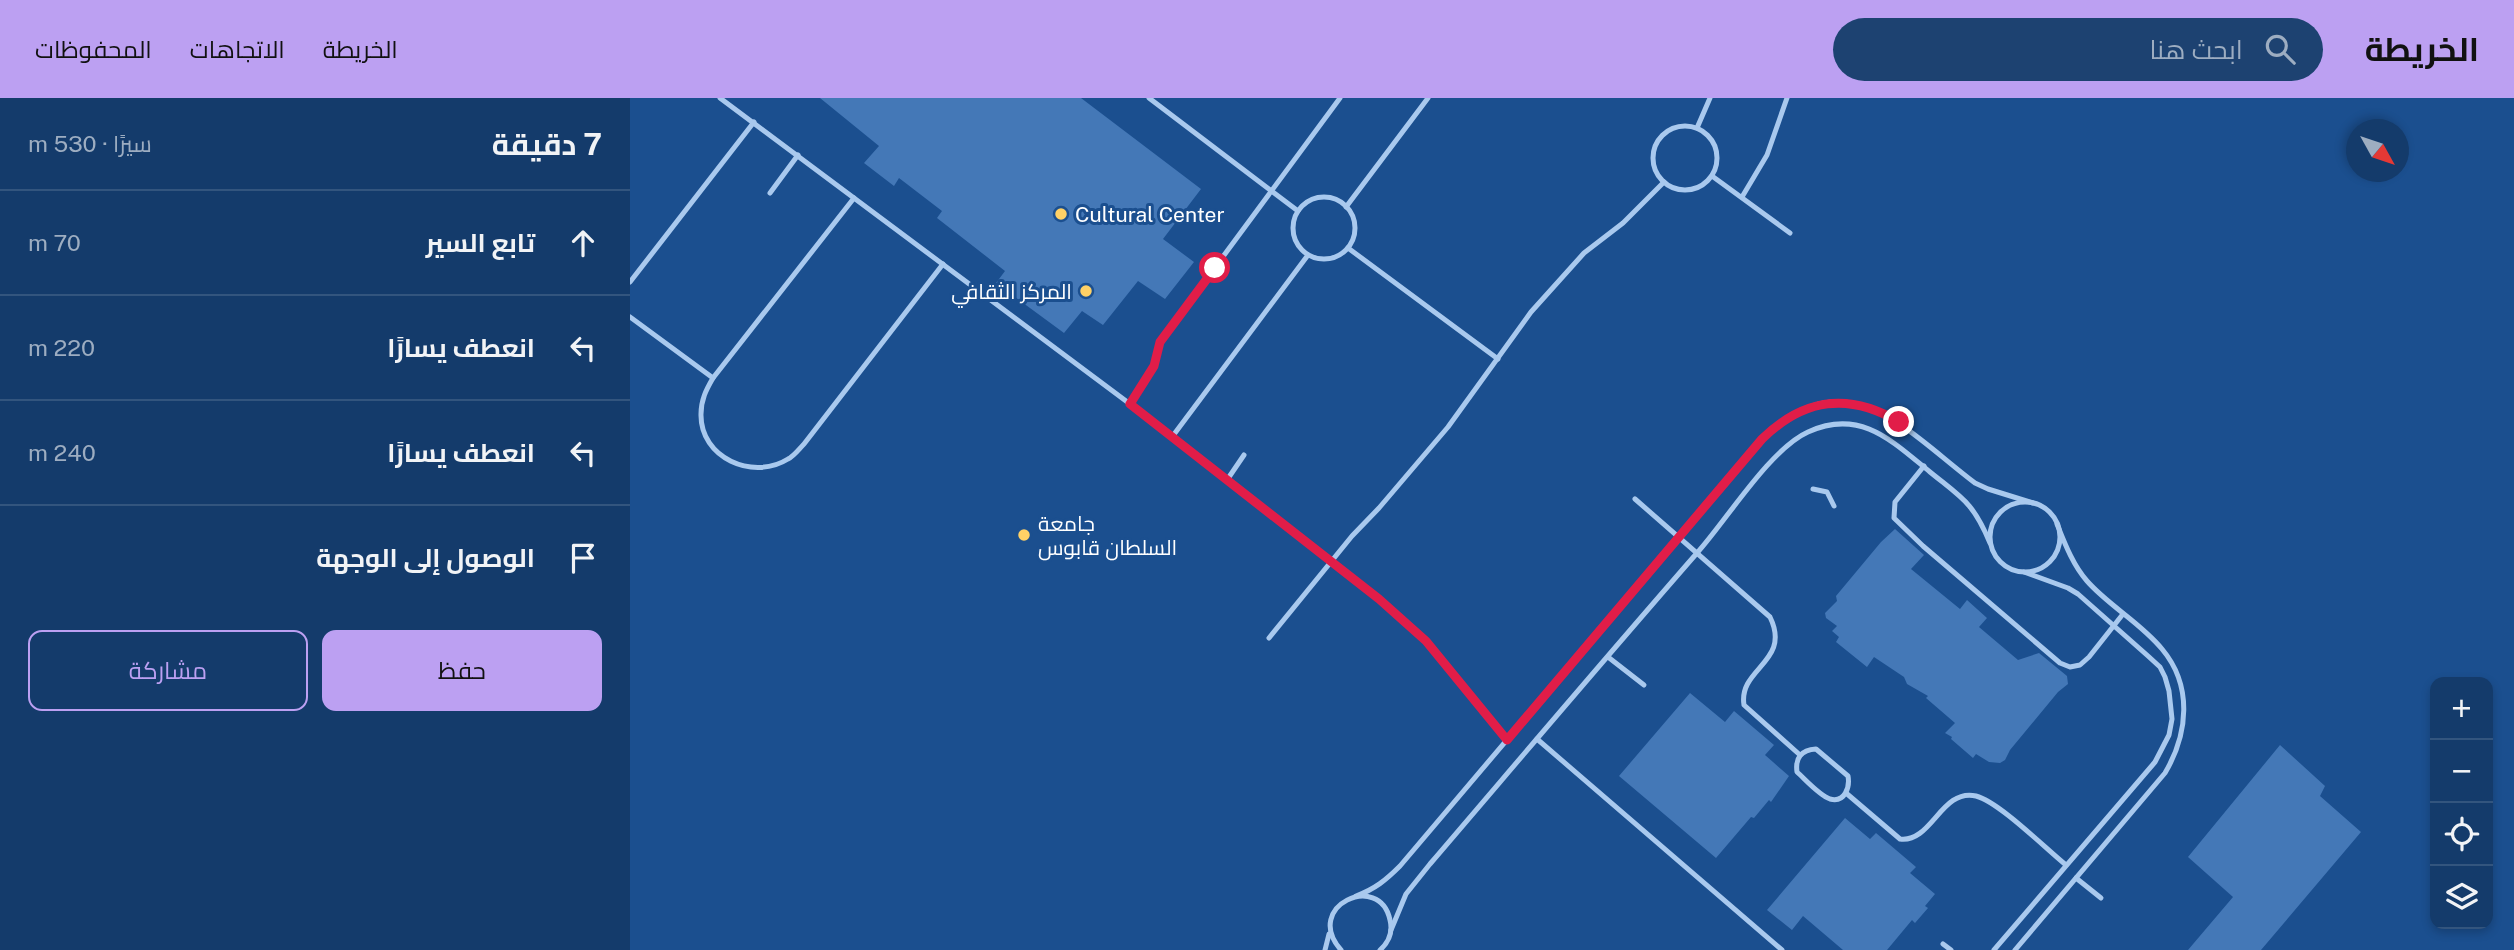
<!DOCTYPE html>
<html lang="ar">
<meta charset="utf-8">
<style>
:root{--surface:#143b6b;--page:#1d4271;--text:#f1f3f6;--muted:#9dadc1;--line:#33557e;--accent:#bca0f2}
body{margin:0;font-family:"Public Sans",Cairo,sans-serif;background:var(--page);color:var(--text);direction:rtl}
.controls{position:absolute;right:21px;bottom:21px;display:grid;overflow:hidden;border-radius:14px;box-shadow:0 4px 10px #0003}
.controls button{width:63px;height:63px;display:grid;place-items:center;padding:0;border:0;border-bottom:2px solid var(--line);background:var(--surface);color:var(--text);font:35px sans-serif}
.compass{position:absolute;left:1716px;top:21px;width:63px;height:63px;border-radius:50%;background:var(--surface);box-shadow:0 4px 10px #0003;rotate:130deg}
.stop{position:absolute;width:21px;height:21px;margin:-16px;border:5px solid #e11d48;border-radius:50%;background:#fff}
.stop.end{background:#e11d48;border-color:#fff;box-shadow:0 2px 7px #0008}
.list{margin:0;padding:0;list-style:none}
h2{display:flex;justify-content:space-between;align-items:center;height:91px;margin:0;padding:0 28px;font-size:30px}
h2 small{font-size:23px;font-weight:400;color:var(--muted)}
.list li{display:grid;grid-template-columns:46px 1fr auto;gap:21px;align-items:center;box-sizing:border-box;height:105px;padding:0 28px;border-top:2px solid var(--line)}
.list b{display:block;font-size:26px;white-space:nowrap}
.list em{font-size:23px;font-style:normal;color:var(--muted)}
.actions{display:flex;gap:14px;padding:21px 28px}
.actions a{flex:1;padding:16px 0;border:2px solid var(--accent);border-radius:14px;text-align:center;font-size:24px;color:var(--accent)}
.actions .main{background:var(--accent);color:#111}
.icon{flex:none;width:38px;height:38px;fill:none;stroke:currentColor;stroke-width:2;stroke-linecap:round;stroke-linejoin:round}
.map{position:relative;flex:none;width:1884px;height:852px;overflow:hidden;direction:ltr}
header{display:flex;align-items:center;gap:42px;box-sizing:border-box;height:98px;padding:0 35px;background:var(--accent);color:#111}
header strong{font-size:33px}
nav{display:flex;gap:38px;margin-inline-start:auto;font-size:24px}
.search{width:490px;height:63px;background:var(--page);display:flex;align-items:center;gap:18px;box-sizing:border-box;padding:0 24px;border-radius:38px;color:var(--muted);font-size:26px}
main{display:flex}
aside{flex:1;background:var(--surface)}
.map>svg:first-child{display:block}
.building{fill:#4478b7}
.lines{fill:none;stroke-linecap:round;stroke-linejoin:round}
.lane{stroke:#a9c9ee;stroke-width:5}
.route{stroke:#e11d48;stroke-width:9}
.poi-dot{fill:#ffd166;stroke:#1b4f8f;stroke-width:2.5}
.labels{text-anchor:middle;dominant-baseline:central;stroke-width:6;stroke-linejoin:round;paint-order:stroke}
.poi-label{font-size:21px;fill:#fff;stroke:#1b4f8f;text-anchor:start}
</style>
<header>
<strong>الخريطة</strong>
<div class="search"><svg class="icon" aria-label="search" viewBox="0 0 24 24"><circle cx="10" cy="10" r="6"/><path d="M15 15l6 6"/></svg>ابحث هنا</div>
<nav><a>الخريطة</a><a>الاتجاهات</a><a>المحفوظات</a></nav>
</header>
<main>
<div class="map">
<svg width="1884" height="852" viewBox="0 0 1884 852">
<rect width="100%" height="100%" fill="#1b4f8f"/>
<g class="building">
<path d="M190,0H451L571,91L533,141L564,164L535,201L508,183L473,227L452,213L434,235L366,185L375,173L307,120L312,113L269,80L264,88L234,65L249,48Z"/>
<path d="M1265,431L1294,457L1281,471L1330,511L1337,502L1357,520L1349,529L1388,562L1409,555L1437,578L1438,586L1428,594L1380,652L1375,662L1370,665L1359,664L1346,656L1343,660L1321,641L1322,639L1315,635L1325,625L1296,600L1298,598L1277,586L1274,579L1244,559L1237,569L1206,544L1209,539L1202,533L1207,528L1196,520L1195,515L1207,503L1206,498L1251,444Z"/>
<path d="M1060,595L1095,624L1104,613L1144,647L1135,657L1159,678L1141,704L1139,702L1124,720L1121,719L1086,760L989,678Z"/>
<path d="M1650,647L1695,688L1690,698L1731,734L1631,852H1558L1603,799L1558,759Z"/>
<path d="M1215,720L1240,741L1246,735L1286,769L1280,775L1305,796L1295,808L1298,810L1285,825L1282,822L1257,852H1213L1173,818L1162,832L1137,812Z"/>
</g>
<g class="lines">
<g class="lane">
<path d="M90,0L500,306L749,501L796,543L877,642"/>
<path d="M519,0L668,113"/>
<circle cx="1055" cy="60" r="32"/>
<path d="M1067,30L1080,0"/>
<path d="M1082,78L1160,135"/>
<path d="M140,95L168,57"/>
<path d="M1112,99L1137,57L1157,0"/>
<circle cx="694" cy="130" r="31"/>
<path d="M224,100L83,280C76,292 71,302 71,316C70,360 123,383 158,361C164,358 169,351 174,346L313,166"/>
<path d="M716,109L798,0"/>
<path d="M718,150L868,261"/>
<path d="M0,184L124,24"/>
<path d="M0,219L83,280"/>
<path d="M500,306L525,268L530,244L710,0"/>
<path d="M542,339L678,157"/>
<path d="M1294,368L1265,404L1264,420L1293,448L1430,565L1440,569L1450,567L1459,559L1493,516"/>
<path d="M597,382L614,357"/>
<path d="M1183,391L1197,394L1204,408"/>
<path d="M1005,401L1140,519C1162,564 1108,570 1114,607L1170,657"/>
<circle cx="1395" cy="439" r="35"/>
<path d="M639,540L722,438L749,410L818,329L901,214L954,155L993,125L1034,84"/>
<path d="M978,559L1014,587"/>
<path d="M907,641L1152,852"/>
<path d="M1186,651L1218,678C1220,689 1215,705 1200,701C1189,697 1176,682 1167,674C1165,660 1171,652 1186,651Z"/>
<path d="M1216,695L1270,741C1302,745 1311,690 1346,698C1369,704 1415,750 1436,767"/>
<path d="M1446,780L1471,800"/>
<path d="M726,798C745,791 756,782 770,768L1132,341C1217,258 1275,332 1345,385L1358,391L1403,405"/>
<path d="M761,832L776,796L800,766C889,662 977,558 1067,455C1096,423 1140,351 1178,334C1230,310 1262,343 1300,374C1332,400 1343,404 1360,445"/>
<path d="M1313,846L1321,852"/>
<path d="M695,852L699,836"/>
<path d="M711,852C672,808 750,773 760,822C763,834 759,844 750,852"/>
<path d="M1364,852L1525,664L1539,637L1542,621L1539,593L1535,579L1530,569L1518,558L1448,496L1438,490L1394,474"/>
<path d="M1385,852L1535,675C1558,636 1563,588 1532,551C1511,525 1479,508 1457,483C1443,467 1435,446 1427,426"/>
</g>
</g>
<g class="lines">
<path class="route" d="M585,170L530,244L524,268L500,306L749,501L796,543L877,642L1132,341C1174,300 1219,294 1269,324"/>
</g>
<g class="poi-dot">
<circle cx="431" cy="116" r="7"/>
<circle cx="456" cy="193" r="7"/>
<circle cx="394" cy="437" r="7"/>
</g>
<g class="labels">
<g class="poi-label">
<text x="445" y="116">Cultural Center</text>
<text x="442" y="193" text-anchor="end">المركز الثقافي</text>
<text x="408" y="425">جامعة<tspan x="408" dy="24">السلطان قابوس</tspan></text>
</g>
</g>
</svg>
<div class="controls">
<button>+</button>
<button>−</button>
<button><svg class="icon" aria-label="locate" viewBox="0 0 24 24"><circle cx="12" cy="12" r="6"/><path d="M12 2v4M12 18v4M2 12h4M18 12h4"/></svg></button>
<button><svg class="icon" aria-label="layers" viewBox="0 0 24 24"><path d="M12 4l9 5-9 5-9-5zM3 14l9 5 9-5"/></svg></button>
</div>
<svg class="compass" viewBox="-18 -18 36 36"><path d="M0-13l5 13h-10z" fill="#e53935"/><path d="M0 13l5-13h-10z" fill="#9dadc1"/></svg>
<div class="stop" style="left:585px;top:170px"></div>
<div class="stop end" style="left:1269px;top:324px"></div>
</div>
<aside>
<h2>7 دقيقة<small>سيرًا · 530 m</small></h2>
<ul class="list">
<li><svg class="icon" aria-label="ahead" viewBox="0 0 24 24"><path d="M12 20V5M6 11l6-6 6 6"/></svg><div><b>تابع السير</b></div><em>70 m</em></li>
<li><svg class="icon" aria-label="left" viewBox="0 0 24 24"><path d="M17 20v-9H6M10 6l-5 5 5 5"/></svg><div><b>انعطف يسارًا</b></div><em>220 m</em></li>
<li><svg class="icon" aria-label="left" viewBox="0 0 24 24"><path d="M17 20v-9H6M10 6l-5 5 5 5"/></svg><div><b>انعطف يسارًا</b></div><em>240 m</em></li>
<li><svg class="icon" aria-label="arrive" viewBox="0 0 24 24"><path d="M6 21V4h12l-3 4 3 4H6"/></svg><div><b>الوصول إلى الوجهة</b></div></li>
</ul>
<div class="actions"><a class="main">حفظ</a><a>مشاركة</a></div>
</aside>
</main>
